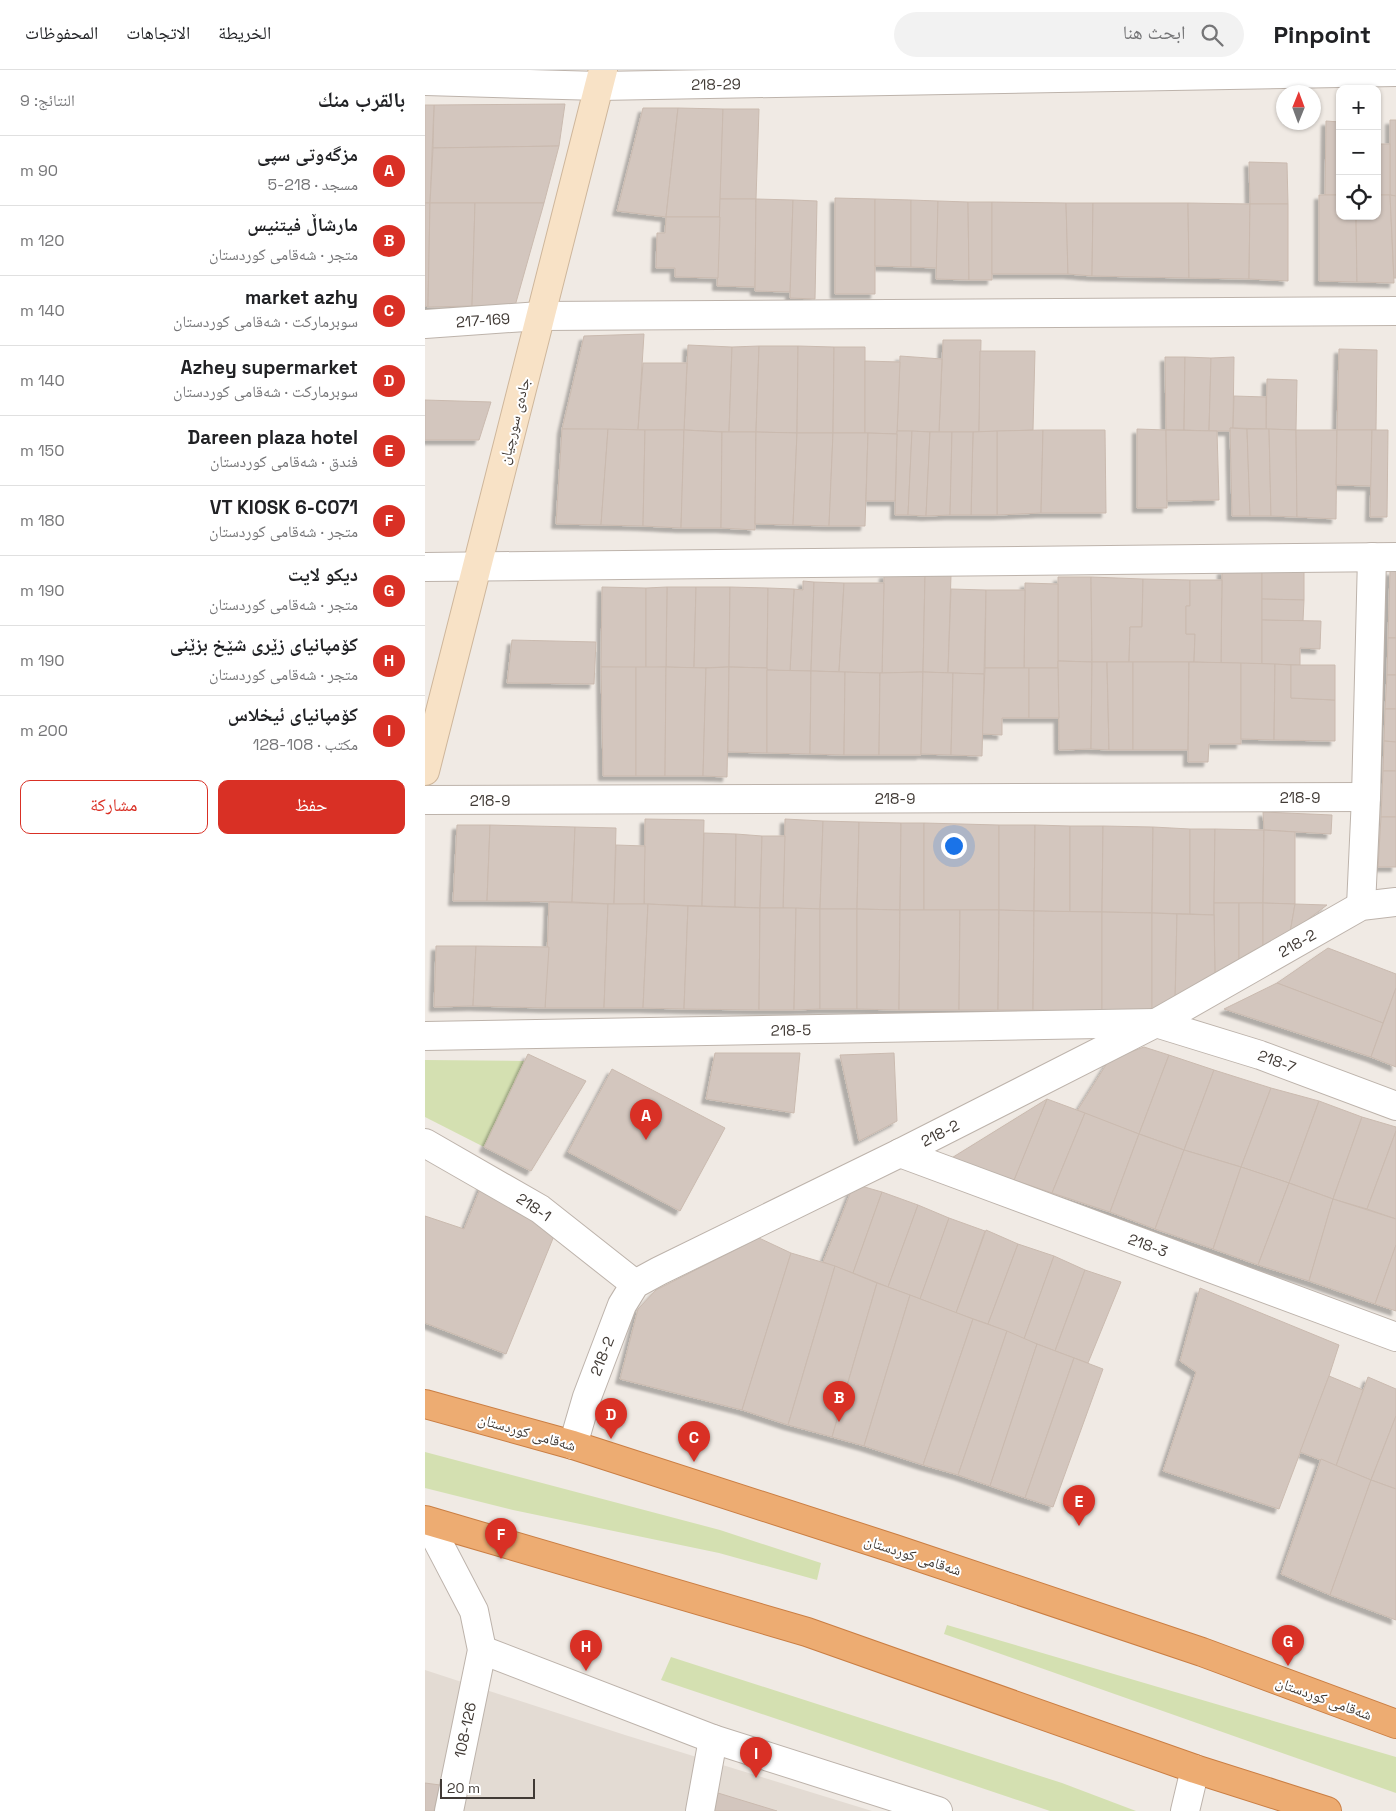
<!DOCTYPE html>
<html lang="ar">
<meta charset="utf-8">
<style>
:root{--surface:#fff;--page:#f2f2f2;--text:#202124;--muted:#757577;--line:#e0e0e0;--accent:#d93025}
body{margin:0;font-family:"Space Grotesk","Noto Naskh Arabic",sans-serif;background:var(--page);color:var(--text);direction:rtl}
.controls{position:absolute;right:15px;top:15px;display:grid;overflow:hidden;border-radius:10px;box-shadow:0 1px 4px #0004}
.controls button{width:45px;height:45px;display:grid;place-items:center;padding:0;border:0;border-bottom:1px solid var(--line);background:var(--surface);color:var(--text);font:25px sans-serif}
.compass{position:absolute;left:851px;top:15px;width:45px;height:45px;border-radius:50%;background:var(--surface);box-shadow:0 1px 4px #0004;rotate:1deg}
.scale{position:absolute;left:15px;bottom:12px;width:95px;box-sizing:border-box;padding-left:5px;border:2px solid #413a35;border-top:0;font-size:14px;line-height:18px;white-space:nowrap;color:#413a35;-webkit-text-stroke:4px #fff;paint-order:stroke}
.you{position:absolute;left:528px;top:775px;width:18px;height:18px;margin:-12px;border:4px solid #fff;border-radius:50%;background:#1a73e8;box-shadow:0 0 0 8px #1a73e833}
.badge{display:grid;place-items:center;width:32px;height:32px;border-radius:50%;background:var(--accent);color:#fff;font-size:16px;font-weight:700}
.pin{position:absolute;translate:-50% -41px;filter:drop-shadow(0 1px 2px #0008)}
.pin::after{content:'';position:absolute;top:26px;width:18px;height:15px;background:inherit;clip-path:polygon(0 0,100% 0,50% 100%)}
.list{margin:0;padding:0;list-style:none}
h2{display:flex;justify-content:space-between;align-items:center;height:65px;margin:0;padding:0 20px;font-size:21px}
h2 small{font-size:16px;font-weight:400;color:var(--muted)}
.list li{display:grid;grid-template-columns:32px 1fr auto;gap:15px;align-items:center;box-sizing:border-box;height:70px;padding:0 20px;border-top:1px solid var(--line)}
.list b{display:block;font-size:19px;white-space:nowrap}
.list p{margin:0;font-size:16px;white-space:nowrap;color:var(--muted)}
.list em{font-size:16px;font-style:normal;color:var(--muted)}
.actions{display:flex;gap:10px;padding:15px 20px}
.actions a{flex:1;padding:11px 0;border:1px solid var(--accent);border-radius:10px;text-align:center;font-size:18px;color:var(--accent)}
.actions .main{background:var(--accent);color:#fff}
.icon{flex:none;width:28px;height:28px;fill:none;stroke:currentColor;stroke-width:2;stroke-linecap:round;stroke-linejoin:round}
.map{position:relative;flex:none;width:971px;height:1741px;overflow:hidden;direction:ltr}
header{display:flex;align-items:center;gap:30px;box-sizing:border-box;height:70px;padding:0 25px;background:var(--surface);border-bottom:1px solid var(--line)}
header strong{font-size:24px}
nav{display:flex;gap:28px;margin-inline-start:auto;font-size:18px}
.search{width:350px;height:45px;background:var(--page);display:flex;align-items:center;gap:12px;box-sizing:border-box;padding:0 18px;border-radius:28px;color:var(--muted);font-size:19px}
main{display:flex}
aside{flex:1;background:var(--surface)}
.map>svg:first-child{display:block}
.residential{fill:#e3dbd3}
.green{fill:#d4e0b1}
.building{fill:#d3c6be;stroke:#cabaaf;filter:url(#shadow)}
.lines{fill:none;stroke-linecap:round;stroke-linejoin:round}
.street-casing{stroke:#bdb3ab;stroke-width:30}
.secondary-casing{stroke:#ceb69b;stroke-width:30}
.highway-casing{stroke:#ca7e43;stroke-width:30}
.street{stroke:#fff;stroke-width:28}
.secondary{stroke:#f8e2c6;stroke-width:28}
.highway{stroke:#edac72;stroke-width:28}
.labels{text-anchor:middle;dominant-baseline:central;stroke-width:4;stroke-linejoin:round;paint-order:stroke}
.street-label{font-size:15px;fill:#413a35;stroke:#fff}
</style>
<header>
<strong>Pinpoint</strong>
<div class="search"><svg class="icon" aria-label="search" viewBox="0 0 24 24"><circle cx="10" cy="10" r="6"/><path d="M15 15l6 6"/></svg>ابحث هنا</div>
<nav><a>الخريطة</a><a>الاتجاهات</a><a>المحفوظات</a></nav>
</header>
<main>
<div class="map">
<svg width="971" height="1741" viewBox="0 0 971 1741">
<defs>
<filter id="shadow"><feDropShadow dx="-4.5" dy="4.5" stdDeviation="1" flood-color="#0004"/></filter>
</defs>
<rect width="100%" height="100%" fill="#f0eae4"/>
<path class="residential" d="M0,1600L200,1665L447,1741H0Z"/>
<g class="green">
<path d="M0,990L100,991L59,1077L0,1047Z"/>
<path d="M0,1382L295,1460L396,1493L392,1510L294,1483L88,1440L0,1418Z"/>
<path d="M522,1555L971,1687V1723L519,1564Z"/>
<path d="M246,1587L637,1713L711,1741H625L236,1610Z"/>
</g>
<g class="building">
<path d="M140,34L134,76L8,78L9,35Z"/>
<path d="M0,35H9L5,133H0Z"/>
<path d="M218,38H253L241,147L192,141Z"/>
<path d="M253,38L298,39L295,147H241Z"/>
<path d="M298,39H334L331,129H295Z"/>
<path d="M965,50H971V126L965,125Z"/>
<path d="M901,51L915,52V125H900Z"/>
<rect x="952" y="74" width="13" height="51"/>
<path d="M134,76L119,133H5L8,78Z"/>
<path d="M824,92L862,93L863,134H825Z"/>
<path d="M894,125H915V146H931L932,212L894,211Z"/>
<path d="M952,125H965L969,213L932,212L931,146H952Z"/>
<path d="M965,125L971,126V208H969Z"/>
<path d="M410,128L450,129V224H410Z"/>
<path d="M295,129H331L330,217L292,216Z"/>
<path d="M331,129L368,130L365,222L330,221Z"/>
<path d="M450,129L486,130V197L450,196Z"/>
<path d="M368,130L392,131L390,229L365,228Z"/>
<path d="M486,130L513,131L512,198L486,197Z"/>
<path d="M513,131L543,132L544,210L511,209Z"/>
<path d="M543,132H567V210H544Z"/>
<path d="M567,132L641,133L643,204H567Z"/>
<path d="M0,133H5L3,237L0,236Z"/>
<path d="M5,133H50L47,236L3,237Z"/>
<path d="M50,133H119L90,236H47Z"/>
<path d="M641,133H668L667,206L643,204Z"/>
<path d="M668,133H763L764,208L667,206Z"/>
<path d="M763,133L825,134L824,209L764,208Z"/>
<path d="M825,134H863V211L824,209Z"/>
<path d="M241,147H295L293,208L250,207V198H231L232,163H240Z"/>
<path d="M219,264L213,360L137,359L159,266Z"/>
<path d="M518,270H556L554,362H514Z"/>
<path d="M263,275L307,277L304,362L259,360Z"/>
<path d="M334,276L331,362H304L307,277Z"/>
<path d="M334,276H373L372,363L331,362Z"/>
<path d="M373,276L409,277L408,363H372Z"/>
<path d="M409,277H440V363H408Z"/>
<path d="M914,279L952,280L951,360H912Z"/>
<path d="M555,281H610L608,360L554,362Z"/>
<path d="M475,286L517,289L514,362L472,361Z"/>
<path d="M740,287H760L759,360H741Z"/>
<path d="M760,287L786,288L784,361L759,360Z"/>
<path d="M809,287L808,358H805L806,361H784L786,288Z"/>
<path d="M440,291L475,292L472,364L440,363Z"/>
<path d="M218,293H262L259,360H213Z"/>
<path d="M842,309L872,310L871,360L841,359Z"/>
<path d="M809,326L841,327V359L808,358Z"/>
<path d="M0,330L66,332L54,370H0Z"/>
<path d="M805,358L822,359L825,446H807Z"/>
<path d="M137,359H183L176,455L131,454Z"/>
<path d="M183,359L220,360L218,456L176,455Z"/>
<path d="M712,359L741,360L742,438H712Z"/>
<path d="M822,359H844L846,446H825Z"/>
<path d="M844,359L871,360L872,447L846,446Z"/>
<path d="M220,360H259L256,458L218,456Z"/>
<path d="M259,360L297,362L296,458H256Z"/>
<path d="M618,360L616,443L572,445V361Z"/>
<path d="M618,360H680L681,443H616Z"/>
<path d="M741,360L792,361L794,430L742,431Z"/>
<path d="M871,360H912L911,449L872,447Z"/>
<path d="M912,360H947L946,416L911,415Z"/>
<path d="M947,360H963L962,447H945Z"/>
<path d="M472,361H487L483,445H470Z"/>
<path d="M487,361L505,362L501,446L483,445Z"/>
<path d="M572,361V445H546L548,362Z"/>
<path d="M297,362H331L330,460L296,458Z"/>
<path d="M331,362L372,363L368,455L330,454Z"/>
<path d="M505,362H527L525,445L501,446Z"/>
<path d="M527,362H548L546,445H525Z"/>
<path d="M372,363H408L404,456L368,455Z"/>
<path d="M408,363H443L440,456H404Z"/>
<path d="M443,363L472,364L470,431H441Z"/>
<path d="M797,500H837V594L796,593Z"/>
<path d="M837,500L879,502V530L837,529Z"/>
<path d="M965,501H971V568H963Z"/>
<path d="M459,504L500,505L498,602L457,603Z"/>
<path d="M500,505H526L523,603L498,602Z"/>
<path d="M633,507H666L667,592L633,591Z"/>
<path d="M666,507L718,509L717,557H705L704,592H667Z"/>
<path d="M718,509L765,510V536H761V564H770L769,592H704L705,557H717Z"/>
<path d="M765,510H797L796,593L769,592L770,564H761V536H765Z"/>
<path d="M378,511L389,512L386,601H365L369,519L378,520Z"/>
<path d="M389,512L419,513L414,602L386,601Z"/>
<path d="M419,513H459L457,603L414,602Z"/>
<path d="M600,513L633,514V598H599Z"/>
<path d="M177,517L221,518V598L176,597Z"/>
<path d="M242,517H271L269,598L241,597Z"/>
<path d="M242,517L241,597L221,598V518Z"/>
<path d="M271,517H305L304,597L269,598Z"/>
<path d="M305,517L343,518L342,598L304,597Z"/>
<path d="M343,518L369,519L365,601L342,600Z"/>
<path d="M526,519L561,520L559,604L523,603Z"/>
<path d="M561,520H600L599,598H560Z"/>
<path d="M837,529L879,530L878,551L837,550Z"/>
<path d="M837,550L896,551L895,579L875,578V595L837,594Z"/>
<path d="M963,568H971V605H962Z"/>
<path d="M87,570L171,572L169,614L82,613Z"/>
<path d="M633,591L667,592L666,679L634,680Z"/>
<path d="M667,592H682L684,680L666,679Z"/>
<path d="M682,592H708V680H684Z"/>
<path d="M708,592H764L763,680H708Z"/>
<path d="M764,592L816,593V674H784L783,692H763Z"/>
<path d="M816,593L850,594L849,670L816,669Z"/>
<path d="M850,594L866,595V628L910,630V671L849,670Z"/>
<path d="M866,595H910V630L866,628Z"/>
<path d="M176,597H211V706H178Z"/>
<path d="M211,597H241L240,706H211Z"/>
<path d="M241,597L281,598L278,706H240Z"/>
<path d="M304,597L302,707L278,706L281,598Z"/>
<path d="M304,597L342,598V683L303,682Z"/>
<path d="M560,598H604V648H577V665L557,664Z"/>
<path d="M604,598H633L634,648H604Z"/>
<path d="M342,600L386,601L385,684L342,683Z"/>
<path d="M386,601L420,602L419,685L385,684Z"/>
<path d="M420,602L455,603L454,685H419Z"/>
<path d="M498,602L496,685H454L455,603Z"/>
<path d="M498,602L528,603L526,685L496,684Z"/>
<path d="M528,603L559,604L557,686L526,685Z"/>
<path d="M962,605H971V639H960Z"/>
<path d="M960,639H971V672L959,671Z"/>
<path d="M959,671L971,672V701H958Z"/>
<path d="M958,701H971V747H956Z"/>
<path d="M838,742L907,745L906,764L839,760Z"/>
<path d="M956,747H971V797H953Z"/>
<path d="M220,749L279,750L277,836L219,834Z"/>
<path d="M360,749L398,751L395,839L358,838Z"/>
<path d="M398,751L434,752L432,839H395Z"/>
<path d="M434,752L476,753L475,840L432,839Z"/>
<path d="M476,753H499V840H475Z"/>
<path d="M499,753L574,755V840H499Z"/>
<path d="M32,755H65L62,831H28Z"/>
<path d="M65,755L150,757L147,832L62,831Z"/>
<path d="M574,755H610L609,841L574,840Z"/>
<path d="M610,755L645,756V842L609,841Z"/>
<path d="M645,756H678L677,842H645Z"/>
<path d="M678,756L728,757L727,843L677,842Z"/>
<path d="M150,757L191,758L189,834L147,832Z"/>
<path d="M728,757L765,759V844L727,843Z"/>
<path d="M765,759H790L789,845L765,844Z"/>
<path d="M790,759L839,760L838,833H789Z"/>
<path d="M839,760L870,762V834L838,833Z"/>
<path d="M279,763L311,764L310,837L277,836Z"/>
<path d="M311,764L337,766L335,838L310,837Z"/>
<path d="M337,766H360L358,838H335Z"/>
<path d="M191,775L220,776L219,834H189Z"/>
<path d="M124,832L183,834L179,938H120Z"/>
<path d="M789,833H814V895L790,908Z"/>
<path d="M814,833H838V879L814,895Z"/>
<path d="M838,833L870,834L865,863L838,879Z"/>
<path d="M183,834H223L218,938H179Z"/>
<path d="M223,834L263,836L259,939L218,938Z"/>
<path d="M870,834L902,835L865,863Z"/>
<path d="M263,836L335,838L334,940L259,939Z"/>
<path d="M335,838H371L369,940H334Z"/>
<path d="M371,838L395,839V939L369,940Z"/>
<rect x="395" y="839" width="37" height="100"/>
<path d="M432,839L475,840L474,940L432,939Z"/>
<path d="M475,840H535L534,940H474Z"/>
<path d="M535,840H574L573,940H534Z"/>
<path d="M574,840L609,841L608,940H573Z"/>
<path d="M609,841L677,842V941L608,940Z"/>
<path d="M677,842L727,843V940L677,941Z"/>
<path d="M727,843L752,844L750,933L727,940Z"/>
<path d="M752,844L789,845L790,908L750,933Z"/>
<path d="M11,876H51L48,936L9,937Z"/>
<path d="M51,876L124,877L120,938L48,936Z"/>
<path d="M903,878L971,904V918L958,953L852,913Z"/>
<path d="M852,913L958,953L946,987L799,939Z"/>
<path d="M971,918V997L946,987Z"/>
<path d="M719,977L744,985L714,1064L652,1041L684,990Z"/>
<path d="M290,983H375L369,1043L281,1029Z"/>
<path d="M469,983L472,1051L434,1071L415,985Z"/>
<path d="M103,984L161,1011L106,1101L59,1077Z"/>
<path d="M744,985L789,1000L759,1080L714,1064Z"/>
<path d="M187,999L300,1058L255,1141L143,1082Z"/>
<path d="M789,1000L846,1018L816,1097L759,1080Z"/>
<path d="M846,1018L894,1031L864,1113L816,1097Z"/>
<path d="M622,1029L660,1043L627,1123L589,1110Z"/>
<path d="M622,1029L589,1110L525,1089Z"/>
<path d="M894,1031L937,1047L908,1129L864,1113Z"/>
<path d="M660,1043L714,1064L685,1142L627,1123Z"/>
<path d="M937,1047L971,1057V1061L942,1139L908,1129Z"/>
<path d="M971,1061V1149L942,1139Z"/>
<path d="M714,1064L759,1080L730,1159L685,1142Z"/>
<path d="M759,1080L816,1097L788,1179L730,1159Z"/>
<path d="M816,1097L864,1113L833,1195L788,1179Z"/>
<path d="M864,1113L908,1129L884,1211L833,1195Z"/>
<path d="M57,1114L131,1161L81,1284L0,1253V1146L39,1159Z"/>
<path d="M429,1114L457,1122L428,1203L398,1192Z"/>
<path d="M457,1122L493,1135L463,1217L428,1203Z"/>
<path d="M908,1129L971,1149V1175L950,1234L884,1211Z"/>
<path d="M493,1135L524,1148L495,1229L463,1217Z"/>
<path d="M524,1148L560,1161L531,1243L495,1229Z"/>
<path d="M561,1160L593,1174L563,1254L531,1243Z"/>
<path d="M334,1168L366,1183L317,1340L195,1309L213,1239L231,1220Z"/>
<path d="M593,1174L629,1186L599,1269L563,1254Z"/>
<path d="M971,1175V1241L950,1234Z"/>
<path d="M366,1183L410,1196L363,1355L317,1340Z"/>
<path d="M629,1186L660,1200L630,1281L599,1269Z"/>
<path d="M410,1196L452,1213L407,1367L363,1355Z"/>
<path d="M660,1200L696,1212L663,1293L630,1281Z"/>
<path d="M452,1213L485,1225L439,1376L407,1367Z"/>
<path d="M775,1218L914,1275L904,1306L854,1439L738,1401L771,1302L755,1291Z"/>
<path d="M485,1225L548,1249L498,1395L439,1376Z"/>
<path d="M548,1249L582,1261L533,1405L498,1395Z"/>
<path d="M582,1261L612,1274L565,1416L533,1405Z"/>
<path d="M612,1274L649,1288L600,1428L565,1416Z"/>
<path d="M649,1288L678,1299L628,1437L600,1428Z"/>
<path d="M904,1306L938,1320L911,1396L875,1382Z"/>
<path d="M943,1307L971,1319V1346L946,1410L911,1396Z"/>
<path d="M971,1346V1419L946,1410Z"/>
<path d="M896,1389L946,1410L905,1525L856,1504Z"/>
<path d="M946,1410L971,1419V1550L905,1525Z"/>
<path d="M0,1713L15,1715L9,1741H0Z"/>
<path d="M293,1723L352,1741H289Z"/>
</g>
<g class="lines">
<defs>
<g id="street">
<path d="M0,11L174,16L971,2"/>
<path d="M0,254L115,246L971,241"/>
<path d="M0,497L971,487"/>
<path d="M0,730L941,727"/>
<path d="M936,836L941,727L947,487"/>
<path d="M0,966L731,953L835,985L971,1036"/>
<path d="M0,1073L115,1139L210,1214"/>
<path d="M475,1083L971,1267"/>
<path d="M148,1375L162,1327L197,1235L210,1214L234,1201L475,1083L731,953L936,836L971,832"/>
<path d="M2,1451L49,1541L57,1580L24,1741"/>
<path d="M57,1580L288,1669L513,1741"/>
<path d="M275,1741L288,1669"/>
<path d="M760,1741L770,1699"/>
</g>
<path id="secondary" d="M0,701L178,0"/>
<g id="highway">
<path d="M0,1334L148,1375L470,1479L777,1582L971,1654"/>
<path d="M0,1450L382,1562L770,1699L902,1741"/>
</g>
</defs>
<use href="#street" class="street-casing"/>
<use href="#secondary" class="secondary-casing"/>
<use href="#highway" class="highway-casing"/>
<use href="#street" class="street"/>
<use href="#secondary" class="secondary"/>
<use href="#highway" class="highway"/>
</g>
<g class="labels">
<g class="street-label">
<text transform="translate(291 14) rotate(-1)">218-29</text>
<text transform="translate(58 250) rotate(-4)">217-169</text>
<text transform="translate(89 351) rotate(-76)">جادەی سورچیان</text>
<text x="875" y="727">218-9</text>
<text x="470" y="728">218-9</text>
<text x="65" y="730">218-9</text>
<text transform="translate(872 873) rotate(-30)">218-2</text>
<text transform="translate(366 960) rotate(-1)">218-5</text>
<text transform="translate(852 991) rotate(20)">218-7</text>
<text transform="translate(515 1063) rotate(-27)">218-2</text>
<text transform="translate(109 1137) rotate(34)">218-1</text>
<text transform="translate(723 1175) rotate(20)">218-3</text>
<text transform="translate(177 1286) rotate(-69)">218-2</text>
<text transform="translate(102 1362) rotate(16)">شەقامی کوردستان</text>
<text transform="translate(488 1485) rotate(18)">شەقامی کوردستان</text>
<text transform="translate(899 1628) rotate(20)">شەقامی کوردستان</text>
<text transform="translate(40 1660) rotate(-78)">108-126</text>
</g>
</g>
</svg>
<div class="controls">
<button>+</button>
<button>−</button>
<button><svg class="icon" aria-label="locate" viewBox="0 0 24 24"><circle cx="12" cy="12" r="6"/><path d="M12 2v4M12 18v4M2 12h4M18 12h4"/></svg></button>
</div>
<svg class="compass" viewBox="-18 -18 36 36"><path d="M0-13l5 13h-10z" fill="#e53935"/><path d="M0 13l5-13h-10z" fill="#757577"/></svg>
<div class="scale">20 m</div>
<div class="you"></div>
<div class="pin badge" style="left:221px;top:1070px">A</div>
<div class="pin badge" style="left:414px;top:1352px">B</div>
<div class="pin badge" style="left:269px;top:1392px">C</div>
<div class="pin badge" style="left:186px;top:1369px">D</div>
<div class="pin badge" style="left:654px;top:1456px">E</div>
<div class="pin badge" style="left:76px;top:1489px">F</div>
<div class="pin badge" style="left:863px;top:1596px">G</div>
<div class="pin badge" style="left:161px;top:1601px">H</div>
<div class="pin badge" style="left:331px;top:1708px">I</div>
</div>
<aside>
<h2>بالقرب منك<small>النتائج: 9</small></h2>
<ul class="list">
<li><span class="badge">A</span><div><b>مزگەوتی سپی</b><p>مسجد · 218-5</p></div><em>90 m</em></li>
<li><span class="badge">B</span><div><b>مارشاڵ فیتنیس</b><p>متجر · شەقامی کوردستان</p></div><em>120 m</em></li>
<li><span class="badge">C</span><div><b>market azhy</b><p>سوبرماركت · شەقامی کوردستان</p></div><em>140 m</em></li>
<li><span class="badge">D</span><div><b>Azhey supermarket</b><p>سوبرماركت · شەقامی کوردستان</p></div><em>140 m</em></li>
<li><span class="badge">E</span><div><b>Dareen plaza hotel</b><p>فندق · شەقامی کوردستان</p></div><em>150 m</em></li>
<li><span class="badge">F</span><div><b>VT KIOSK 6-C071</b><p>متجر · شەقامی کوردستان</p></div><em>180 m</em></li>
<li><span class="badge">G</span><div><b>ديكو لايت</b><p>متجر · شەقامی کوردستان</p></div><em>190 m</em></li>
<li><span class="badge">H</span><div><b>کۆمپانیای زێری شێخ بزێنی</b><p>متجر · شەقامی کوردستان</p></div><em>190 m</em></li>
<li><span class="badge">I</span><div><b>کۆمپانیای ئیخلاس</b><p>مكتب · 108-128</p></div><em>200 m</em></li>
</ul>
<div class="actions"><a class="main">حفظ</a><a>مشاركة</a></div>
</aside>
</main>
